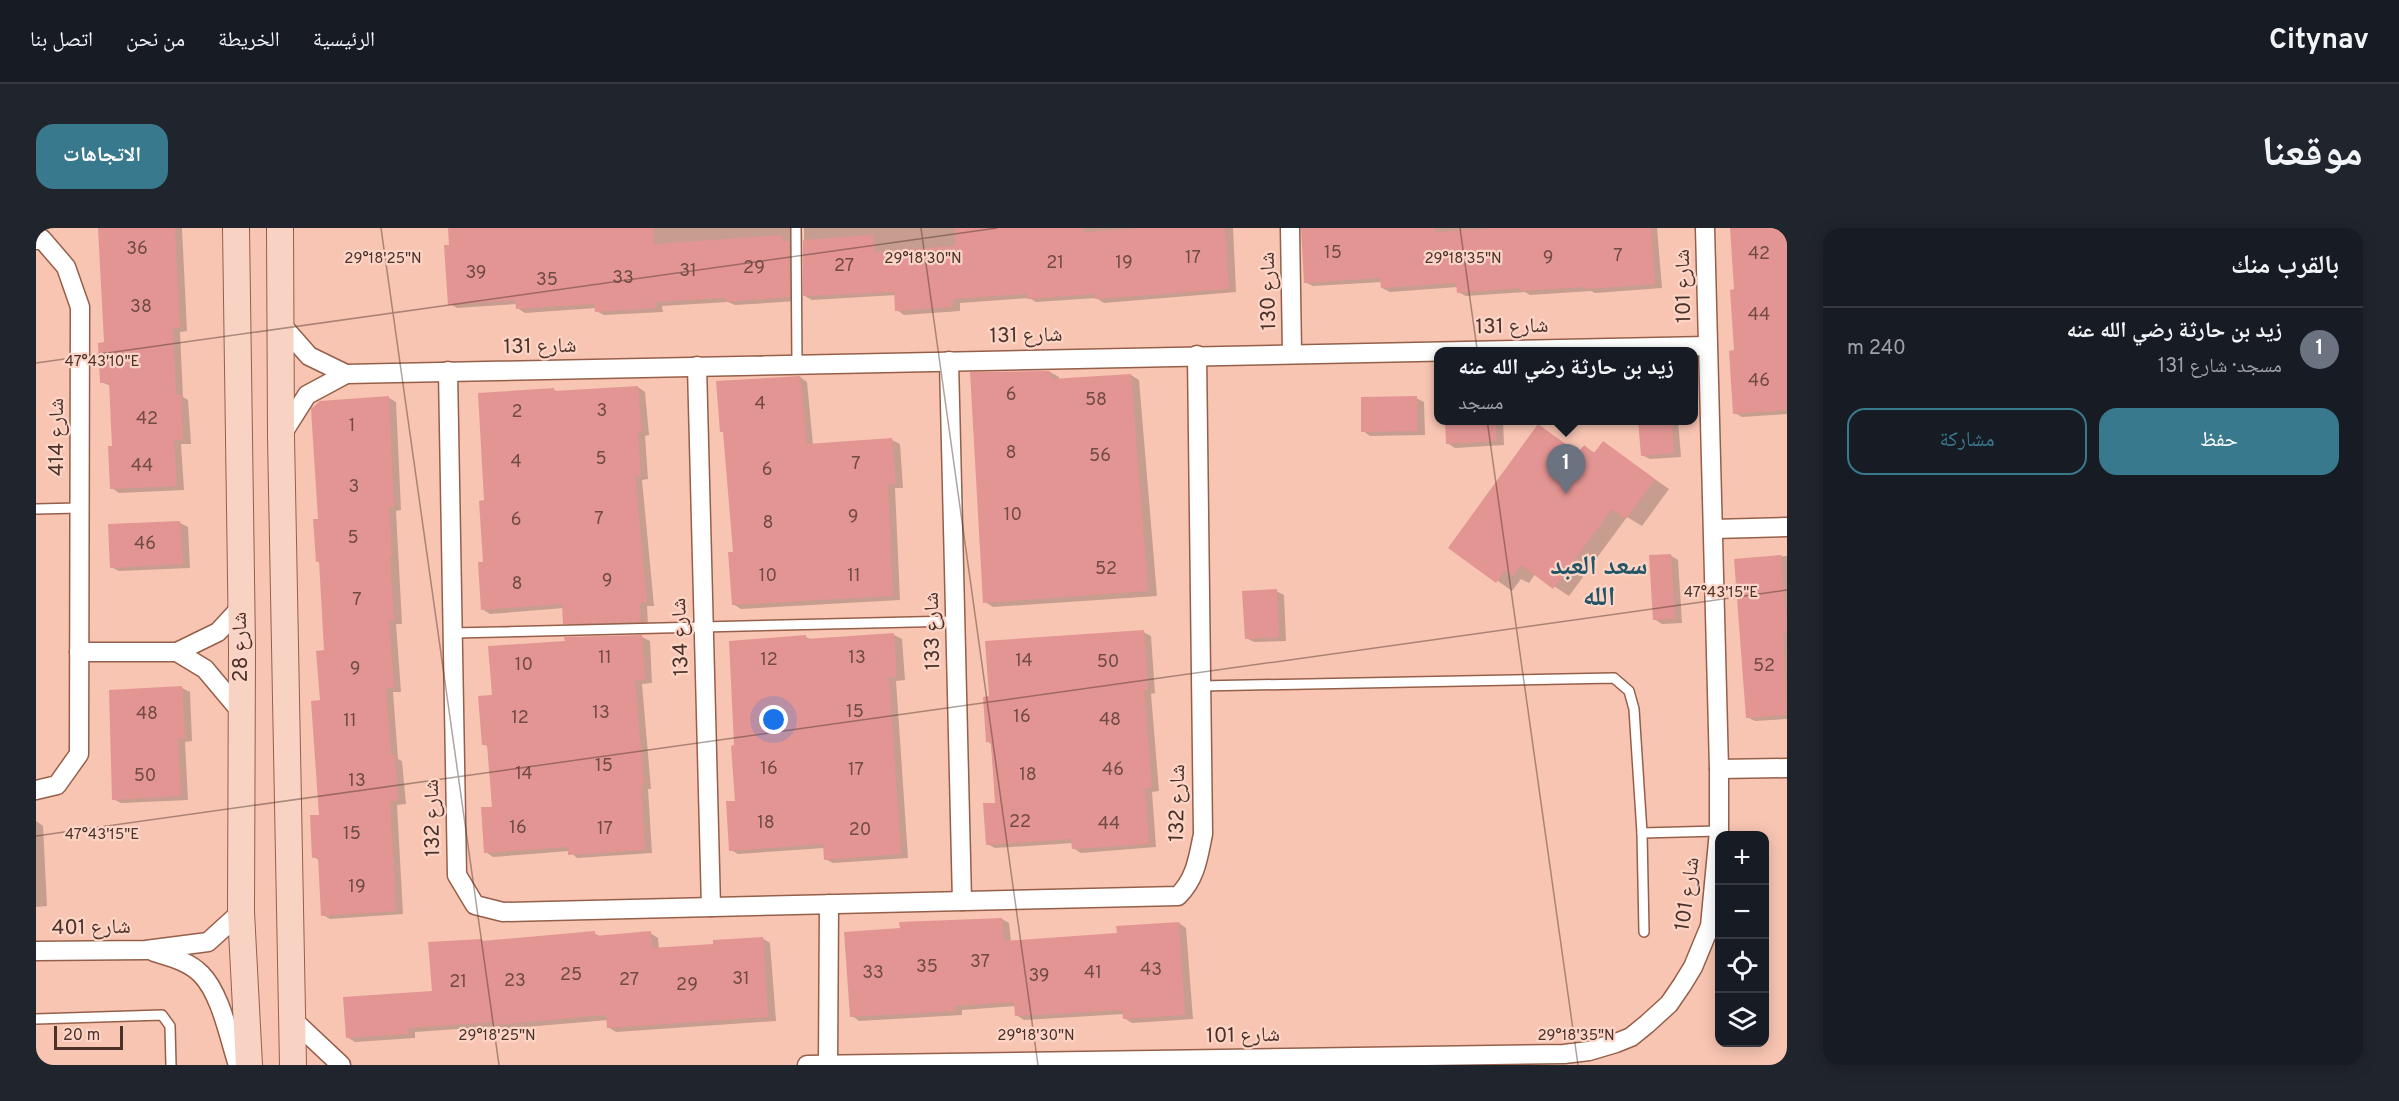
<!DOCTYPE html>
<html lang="ar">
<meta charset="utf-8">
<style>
:root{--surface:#171b24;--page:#20242c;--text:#f1f3f6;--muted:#9ea1a6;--line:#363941;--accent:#39798d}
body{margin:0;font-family:Overpass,"Noto Naskh Arabic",sans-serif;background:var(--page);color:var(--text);direction:rtl}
.controls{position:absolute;right:18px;bottom:18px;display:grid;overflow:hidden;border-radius:12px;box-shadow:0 3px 15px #0003}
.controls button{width:54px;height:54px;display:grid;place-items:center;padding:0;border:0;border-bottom:2px solid var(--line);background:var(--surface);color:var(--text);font:30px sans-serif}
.scale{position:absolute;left:18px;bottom:15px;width:69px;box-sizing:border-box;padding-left:6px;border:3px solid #4b3229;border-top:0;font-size:16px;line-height:21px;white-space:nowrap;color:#4b3229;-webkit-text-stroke:4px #fcd5c7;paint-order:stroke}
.you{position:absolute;left:738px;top:492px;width:21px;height:21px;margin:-15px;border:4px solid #fff;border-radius:50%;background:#1a73e8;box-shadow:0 0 0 9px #1a73e833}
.badge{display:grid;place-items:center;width:39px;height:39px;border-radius:50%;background:var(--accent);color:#fff;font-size:20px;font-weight:700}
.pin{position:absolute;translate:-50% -50px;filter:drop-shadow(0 2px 3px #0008)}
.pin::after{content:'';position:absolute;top:32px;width:21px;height:18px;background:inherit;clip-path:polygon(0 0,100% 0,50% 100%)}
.popup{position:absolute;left:1398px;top:119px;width:264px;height:78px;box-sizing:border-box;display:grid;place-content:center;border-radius:12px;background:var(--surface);filter:drop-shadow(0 2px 4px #0005);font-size:20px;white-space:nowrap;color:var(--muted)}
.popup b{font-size:22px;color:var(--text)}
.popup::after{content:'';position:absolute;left:50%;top:100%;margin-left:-12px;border:12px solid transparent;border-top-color:var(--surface)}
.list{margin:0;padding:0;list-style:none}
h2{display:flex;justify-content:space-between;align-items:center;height:78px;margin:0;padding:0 24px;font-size:26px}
h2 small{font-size:20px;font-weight:400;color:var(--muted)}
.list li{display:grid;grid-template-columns:39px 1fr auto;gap:18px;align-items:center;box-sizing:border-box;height:84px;padding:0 24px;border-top:2px solid var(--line)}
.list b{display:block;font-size:22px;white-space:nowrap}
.list p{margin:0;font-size:20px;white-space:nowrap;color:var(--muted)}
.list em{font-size:20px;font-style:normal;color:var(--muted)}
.actions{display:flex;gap:12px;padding:18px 24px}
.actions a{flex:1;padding:14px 0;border:2px solid var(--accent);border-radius:18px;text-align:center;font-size:21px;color:var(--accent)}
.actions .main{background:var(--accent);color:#fff}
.icon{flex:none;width:33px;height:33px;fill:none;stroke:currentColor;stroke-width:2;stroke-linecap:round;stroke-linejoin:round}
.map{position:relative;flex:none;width:1751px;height:837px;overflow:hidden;direction:ltr;border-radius:18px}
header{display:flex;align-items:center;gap:36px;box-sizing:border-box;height:84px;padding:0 30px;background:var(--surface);border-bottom:2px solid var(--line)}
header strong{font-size:28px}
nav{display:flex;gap:33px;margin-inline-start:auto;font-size:21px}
.intro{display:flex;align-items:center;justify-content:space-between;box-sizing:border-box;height:144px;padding:0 36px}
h1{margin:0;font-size:42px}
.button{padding:15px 27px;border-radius:18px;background:var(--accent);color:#fff;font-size:21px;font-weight:700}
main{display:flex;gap:36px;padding:0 36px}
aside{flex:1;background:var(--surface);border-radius:18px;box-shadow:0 3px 15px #0003}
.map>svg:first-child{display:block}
.shadow{fill:#0003}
.building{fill:#e39593}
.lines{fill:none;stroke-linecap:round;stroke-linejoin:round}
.lane-casing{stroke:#965f4a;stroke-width:12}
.street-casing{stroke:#965f4a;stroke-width:21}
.secondary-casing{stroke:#965f4a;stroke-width:28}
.lane{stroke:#fff;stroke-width:9}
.street{stroke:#fff;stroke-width:18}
.secondary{stroke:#f8d3c4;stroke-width:26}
.ticks{fill:none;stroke:#4b3229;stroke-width:1.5;stroke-opacity:0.45}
.labels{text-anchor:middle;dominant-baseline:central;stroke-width:4.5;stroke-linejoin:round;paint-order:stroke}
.number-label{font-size:18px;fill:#714b44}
.street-label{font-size:21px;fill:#4b3229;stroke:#fcd5c7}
.district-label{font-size:27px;font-weight:bold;fill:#225565;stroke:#fcd5c7}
.ticks-label{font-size:15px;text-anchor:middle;fill:#4b3229;stroke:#fcd5c7;stroke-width:4.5;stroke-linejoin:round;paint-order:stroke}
</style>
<header>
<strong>Citynav</strong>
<nav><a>الرئيسية</a><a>الخريطة</a><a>من نحن</a><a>اتصل بنا</a></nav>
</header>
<div class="intro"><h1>موقعنا</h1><a class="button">الاتجاهات</a></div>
<main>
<aside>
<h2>بالقرب منك<small></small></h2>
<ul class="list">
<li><span class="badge" style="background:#6b7280">1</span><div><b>زيد بن حارثة رضي الله عنه</b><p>مسجد · شارع 131</p></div><em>240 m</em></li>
</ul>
<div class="actions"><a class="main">حفظ</a><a>مشاركة</a></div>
</aside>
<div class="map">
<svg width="1751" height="837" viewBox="0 0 1751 837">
<rect width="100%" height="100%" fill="#f8c5b2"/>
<g class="shadow">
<path d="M63,0H146L151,103L144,104L147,169L152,172L155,216H145L148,262L83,265L76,260L78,219L75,158L65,154L69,116Z"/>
<path d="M413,0H765L760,4L761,73L699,77L692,74L626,78L627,84L568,87L560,83V80L489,85L481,80V76L421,80L414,76Z"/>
<path d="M768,0H1197L1200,64L1068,75L1060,70L1000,74L993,70L924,75V83L868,87L861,82L860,67L776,72L769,68Z"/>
<path d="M1267,0H1621L1626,60L1559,65L1555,63L1494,67L1489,64L1430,68L1422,64V59L1354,64L1346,60V54L1277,58L1269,54Z"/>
<path d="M1696,0H1751V186L1706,189L1699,185L1700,63Z"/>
<path d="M1014,144L1023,149V152L1095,147L1103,152L1121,368L957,379L949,374Z"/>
<path d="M764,149L771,154L777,217L856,212L864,216L867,260H859L864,372L705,381L697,376L698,325L689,205L685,203Z"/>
<path d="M602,159L609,164L613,207L609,208L612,251L606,252L618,378H611L612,397L536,399L529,395L528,380L454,386L446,381L450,274L517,161L523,165Z"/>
<path d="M353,170L360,174L365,282L360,283L366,396H360L365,464H357L362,531L366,533L370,576L361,577L367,686L294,691L287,687L283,632L278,629L284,588L285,474L290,424L284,335L281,333L284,293Z"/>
<path d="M1380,170L1388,174L1389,207L1334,208L1327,203Z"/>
<path d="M1410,192H1467L1468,217L1419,220L1411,215Z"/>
<path d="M1604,192H1642L1645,229L1614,231L1606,227Z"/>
<path d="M1503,198L1544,226L1549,219L1559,225L1567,215L1633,261L1606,298L1591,289L1533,368L1499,346L1493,355L1485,351L1476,363L1414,319Z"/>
<path d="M144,295L152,299L154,340L83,343L75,339Z"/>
<path d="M1634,327L1642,332L1646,395L1626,396L1618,391Z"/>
<path d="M1751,328V491L1719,493L1711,489L1699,332Z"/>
<path d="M1240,363L1248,367L1250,413L1218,414L1210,410Z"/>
<path d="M1107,404L1115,408L1119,465L1115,466L1123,563L1116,564L1120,619L1045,625L1037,620V615L959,620L951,616L960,576L955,516L951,513Z"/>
<path d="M858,407L866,411L869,452L860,453L872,630L797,635L789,631L788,620L702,626L695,622L700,574V519L770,409L776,412Z"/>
<path d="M606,409L614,413L616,455L606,456L615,561H612L616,625L541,630L533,623L457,629L450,624L457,580L453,519L447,516L457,468Z"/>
<path d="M146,460L154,464L156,513L149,514L152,572L85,575L77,571Z"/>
<path d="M0,593L7,598L11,678L0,679Z"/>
<path d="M966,691L973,695L975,714L1082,706L1143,695L1150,700L1157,791L1096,795L1088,790V786L988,792L980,787V778L926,782V787L823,793L816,788Z"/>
<path d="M558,705L565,709L614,705L622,710L623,721L679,718L726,710L734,715L740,793L580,804L572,799V792L467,801L463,798L379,804V810L319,814L311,809L397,765L446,712L450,715Z"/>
</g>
<g class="building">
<path d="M62,0H139L144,100H137L140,167L145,166L147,212H138L141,258L74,261L72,218H76L73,155H64L62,115L68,114Z"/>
<path d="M412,0H617L618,16L746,7L747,13H753L754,69L689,74V70L619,74L620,80L559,84L558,76L480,81L479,72L412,77L408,17H413Z"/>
<path d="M919,0H1047L1048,4L1104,0H1189L1193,61L1059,71V66L991,71V66L917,71V79L859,83L858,64L767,68V12L837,7L839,24L919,18Z"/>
<path d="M1265,0H1399V4L1456,0H1615L1619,56L1550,61L1549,59L1485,63L1484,60L1421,65L1420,55L1345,60L1344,50L1268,55Z"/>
<path d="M1694,0H1751V182L1697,186L1693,123L1698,122L1694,62L1698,61Z"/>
<path d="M1014,143L1015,151L1095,146L1112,363L947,375L934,144Z"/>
<path d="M764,148L771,216L856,210L860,256L852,257L857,368L696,377L692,324H697L687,204H684L680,153Z"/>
<path d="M602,158L606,204H602L605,248H599L611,374L604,375L605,394L527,396L526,376L445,382L442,334H447L443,273L448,272L442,165L518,160V163Z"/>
<path d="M353,168L358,279H353L356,328L354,329L358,392L353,393L358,460H350L355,527H359L362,573H354L360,683L285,688L282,629L276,630L274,587H283L275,473L284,472L280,423L288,422L283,333L280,334L277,291H282L275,181L284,173Z"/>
<path d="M1381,168V203L1325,204V169Z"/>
<path d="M1409,192H1460L1461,213L1410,216Z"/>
<path d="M1602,192H1635L1638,225L1605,228Z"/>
<path d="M1502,196L1542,225L1548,217L1558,225L1567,213L1619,251L1590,291L1576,281L1517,361L1485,337L1477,348L1469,343L1460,355L1412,320Z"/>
<path d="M144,293L147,336L74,340L72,296Z"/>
<path d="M1635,326L1639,391L1617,392L1613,327Z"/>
<path d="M1745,327L1751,403H1747L1751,487L1710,490L1698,331Z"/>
<path d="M1241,361L1243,409L1209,411L1206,363Z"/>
<path d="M1108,402L1112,462H1108L1116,560H1109L1113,616L1036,621L1035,611L950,617L947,575H959L955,514H950L947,469L953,468L949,413Z"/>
<path d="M858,405L861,449H853L865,626L788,632L787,616L693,623L690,573H699L695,518L698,517L693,413L770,407V411Z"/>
<path d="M606,407L609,452L599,453L608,557H605L609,622L532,627V619L448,625L445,579H456L451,517H446L442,468L456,467L452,418L529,413L528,409Z"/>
<path d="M146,458L149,510H142L145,568L76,572L73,462Z"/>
<path d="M966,690L968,713L1081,705L1080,698L1143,694L1149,787L1087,791L1086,782L979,788L978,774L919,778V783L814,789L808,704L864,700L863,694Z"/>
<path d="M559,703V708L615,703L616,720L677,716V712L727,709L732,789L571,800L570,787L458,797V794L372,800V806L310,810L307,769L396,763L392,714L446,711V713Z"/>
</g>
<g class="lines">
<defs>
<g id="lane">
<path d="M760,0L761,136"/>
<path d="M0,281L43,280"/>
<path d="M417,405L919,393"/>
<path d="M1164,458L1578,450L1593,463L1598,481L1606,605L1608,704"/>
<path d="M1606,605L1683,603"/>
<path d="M0,791L126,787L134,798L135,837"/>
</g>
<g id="street">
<path d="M1254,0L1256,125"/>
<path d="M0,12L6,11L30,39L44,79L43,526L21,557L0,562"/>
<path d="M244,95L273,128L310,146L1671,118"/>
<path d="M913,133L926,673"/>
<path d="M661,138L675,679"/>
<path d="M412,143L421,647L439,677L467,684L1142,668C1160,650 1162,630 1167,606L1161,127"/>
<path d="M245,208L271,167L310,146"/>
<path d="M1678,301L1751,299"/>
<path d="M43,424H141L182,404L205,379"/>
<path d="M141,424L169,441L206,485"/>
<path d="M1683,541L1751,540"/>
<path d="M0,723L110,722L172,714L205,684"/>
<path d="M118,724C134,729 152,733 165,746C185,766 193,810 202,837"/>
<path d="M255,790L305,837"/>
<path d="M771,837L1528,826L1553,823L1580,815L1595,809L1611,796L1633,776L1646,757L1657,739L1674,698L1683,603V541L1669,0"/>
<path d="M792,837L793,676"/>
</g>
<g id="secondary">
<path d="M200,0L206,419L205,684L213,837"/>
<path d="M244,0L245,208L257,837"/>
</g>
</defs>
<use href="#lane" class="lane-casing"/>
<use href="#street" class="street-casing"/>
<use href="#secondary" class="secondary-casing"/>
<use href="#lane" class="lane"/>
<use href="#street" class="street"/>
<use href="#secondary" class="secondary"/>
</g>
<path class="ticks" d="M345,0L463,837M885,0L1002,837M1424,0L1542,837M0,135L961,0M0,608L1751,362M1737,837L1751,835"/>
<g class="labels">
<g class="number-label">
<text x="101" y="21">36</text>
<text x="1297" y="25">15</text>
<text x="1723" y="26">42</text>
<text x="1582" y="28">7</text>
<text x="1157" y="30">17</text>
<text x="1512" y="30">9</text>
<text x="1019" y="35">21</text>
<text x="1088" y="35">19</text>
<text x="808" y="38">27</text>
<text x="718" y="40">29</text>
<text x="652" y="43">31</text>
<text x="440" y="45">39</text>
<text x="587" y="50">33</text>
<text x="511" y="52">35</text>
<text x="105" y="79">38</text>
<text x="1723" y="87">44</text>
<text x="1723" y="153">46</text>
<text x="975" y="167">6</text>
<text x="1060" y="172">58</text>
<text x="724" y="176">4</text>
<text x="566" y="183">3</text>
<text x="481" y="184">2</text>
<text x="111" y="191">42</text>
<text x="316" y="198">1</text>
<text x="975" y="225">8</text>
<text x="1064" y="228">56</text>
<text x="565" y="231">5</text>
<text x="480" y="234">4</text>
<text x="820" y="236">7</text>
<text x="106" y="238">44</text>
<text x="731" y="242">6</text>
<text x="318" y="259">3</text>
<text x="977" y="287">10</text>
<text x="817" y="289">9</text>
<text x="563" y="291">7</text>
<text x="480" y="292">6</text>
<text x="732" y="295">8</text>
<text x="317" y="310">5</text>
<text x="109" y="316">46</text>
<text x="1070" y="341">52</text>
<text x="732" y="348">10</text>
<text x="818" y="348">11</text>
<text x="571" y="353">9</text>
<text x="481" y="356">8</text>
<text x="321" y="372">7</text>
<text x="569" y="430">11</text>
<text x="821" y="430">13</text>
<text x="733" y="432">12</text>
<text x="988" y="433">14</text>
<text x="1072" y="434">50</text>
<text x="488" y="437">10</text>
<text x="1728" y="438">52</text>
<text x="319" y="441">9</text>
<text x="819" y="484">15</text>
<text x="565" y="485">13</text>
<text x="111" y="486">48</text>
<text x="986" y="489">16</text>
<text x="484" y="490">12</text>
<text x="1074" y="492">48</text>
<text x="314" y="493">11</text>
<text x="568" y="538">15</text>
<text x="733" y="541">16</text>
<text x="820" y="542">17</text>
<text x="1077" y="542">46</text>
<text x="488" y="546">14</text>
<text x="992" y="547">18</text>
<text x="109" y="548">50</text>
<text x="321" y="553">13</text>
<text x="984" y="594">22</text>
<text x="730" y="595">18</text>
<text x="1073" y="596">44</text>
<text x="482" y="600">16</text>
<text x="569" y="601">17</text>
<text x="824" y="602">20</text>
<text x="316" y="606">15</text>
<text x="321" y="659">19</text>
<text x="944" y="734">37</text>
<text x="891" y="739">35</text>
<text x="1115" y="742">43</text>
<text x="837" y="745">33</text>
<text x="1057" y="745">41</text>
<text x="535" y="747">25</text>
<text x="1003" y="748">39</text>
<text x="705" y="751">31</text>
<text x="593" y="752">27</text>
<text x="479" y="753">23</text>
<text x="422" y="754">21</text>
<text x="651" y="757">29</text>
</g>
<g class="street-label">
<text transform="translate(1648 58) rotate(-91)">شارع 101</text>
<text transform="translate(1233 63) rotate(-91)">شارع 130</text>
<text transform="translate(1476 99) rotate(-1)">شارع 131</text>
<text transform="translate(990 108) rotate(-1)">شارع 131</text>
<text transform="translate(504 119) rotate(-1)">شارع 131</text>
<text transform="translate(21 209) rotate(-90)">شارع 414</text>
<text transform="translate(897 403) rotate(-91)">شارع 133</text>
<text transform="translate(645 409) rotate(-92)">شارع 134</text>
<text transform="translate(205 419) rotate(-91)">شارع 28</text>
<text transform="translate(1142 575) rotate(-89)">شارع 132</text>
<text transform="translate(397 590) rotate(-91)">شارع 132</text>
<text transform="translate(1652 666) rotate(-82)">شارع 101</text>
<text transform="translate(55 700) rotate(-1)">شارع 401</text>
<text transform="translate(1207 808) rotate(-1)">شارع 101</text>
</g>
<g class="district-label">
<text x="1563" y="339">سعد العبد<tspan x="1563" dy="31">الله</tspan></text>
</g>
</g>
<g class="ticks-label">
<text x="347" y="35">29°18'25"N</text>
<text x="887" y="35">29°18'30"N</text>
<text x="1427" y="35">29°18'35"N</text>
<text x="66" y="138">47°43'10"E</text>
<text x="1685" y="369">47°43'15"E</text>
<text x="66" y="611">47°43'15"E</text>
<text x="461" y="812">29°18'25"N</text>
<text x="1000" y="812">29°18'30"N</text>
<text x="1540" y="812">29°18'35"N</text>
</g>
</svg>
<div class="controls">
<button>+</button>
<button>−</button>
<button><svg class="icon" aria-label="locate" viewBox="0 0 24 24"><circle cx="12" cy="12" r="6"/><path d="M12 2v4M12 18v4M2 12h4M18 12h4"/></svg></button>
<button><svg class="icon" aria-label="layers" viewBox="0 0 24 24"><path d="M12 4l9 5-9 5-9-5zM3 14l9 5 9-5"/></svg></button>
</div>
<div class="scale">20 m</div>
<div class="you"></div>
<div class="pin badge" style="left:1530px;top:266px;background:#6b7280">1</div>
<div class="popup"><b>زيد بن حارثة رضي الله عنه</b>مسجد</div>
</div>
</main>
